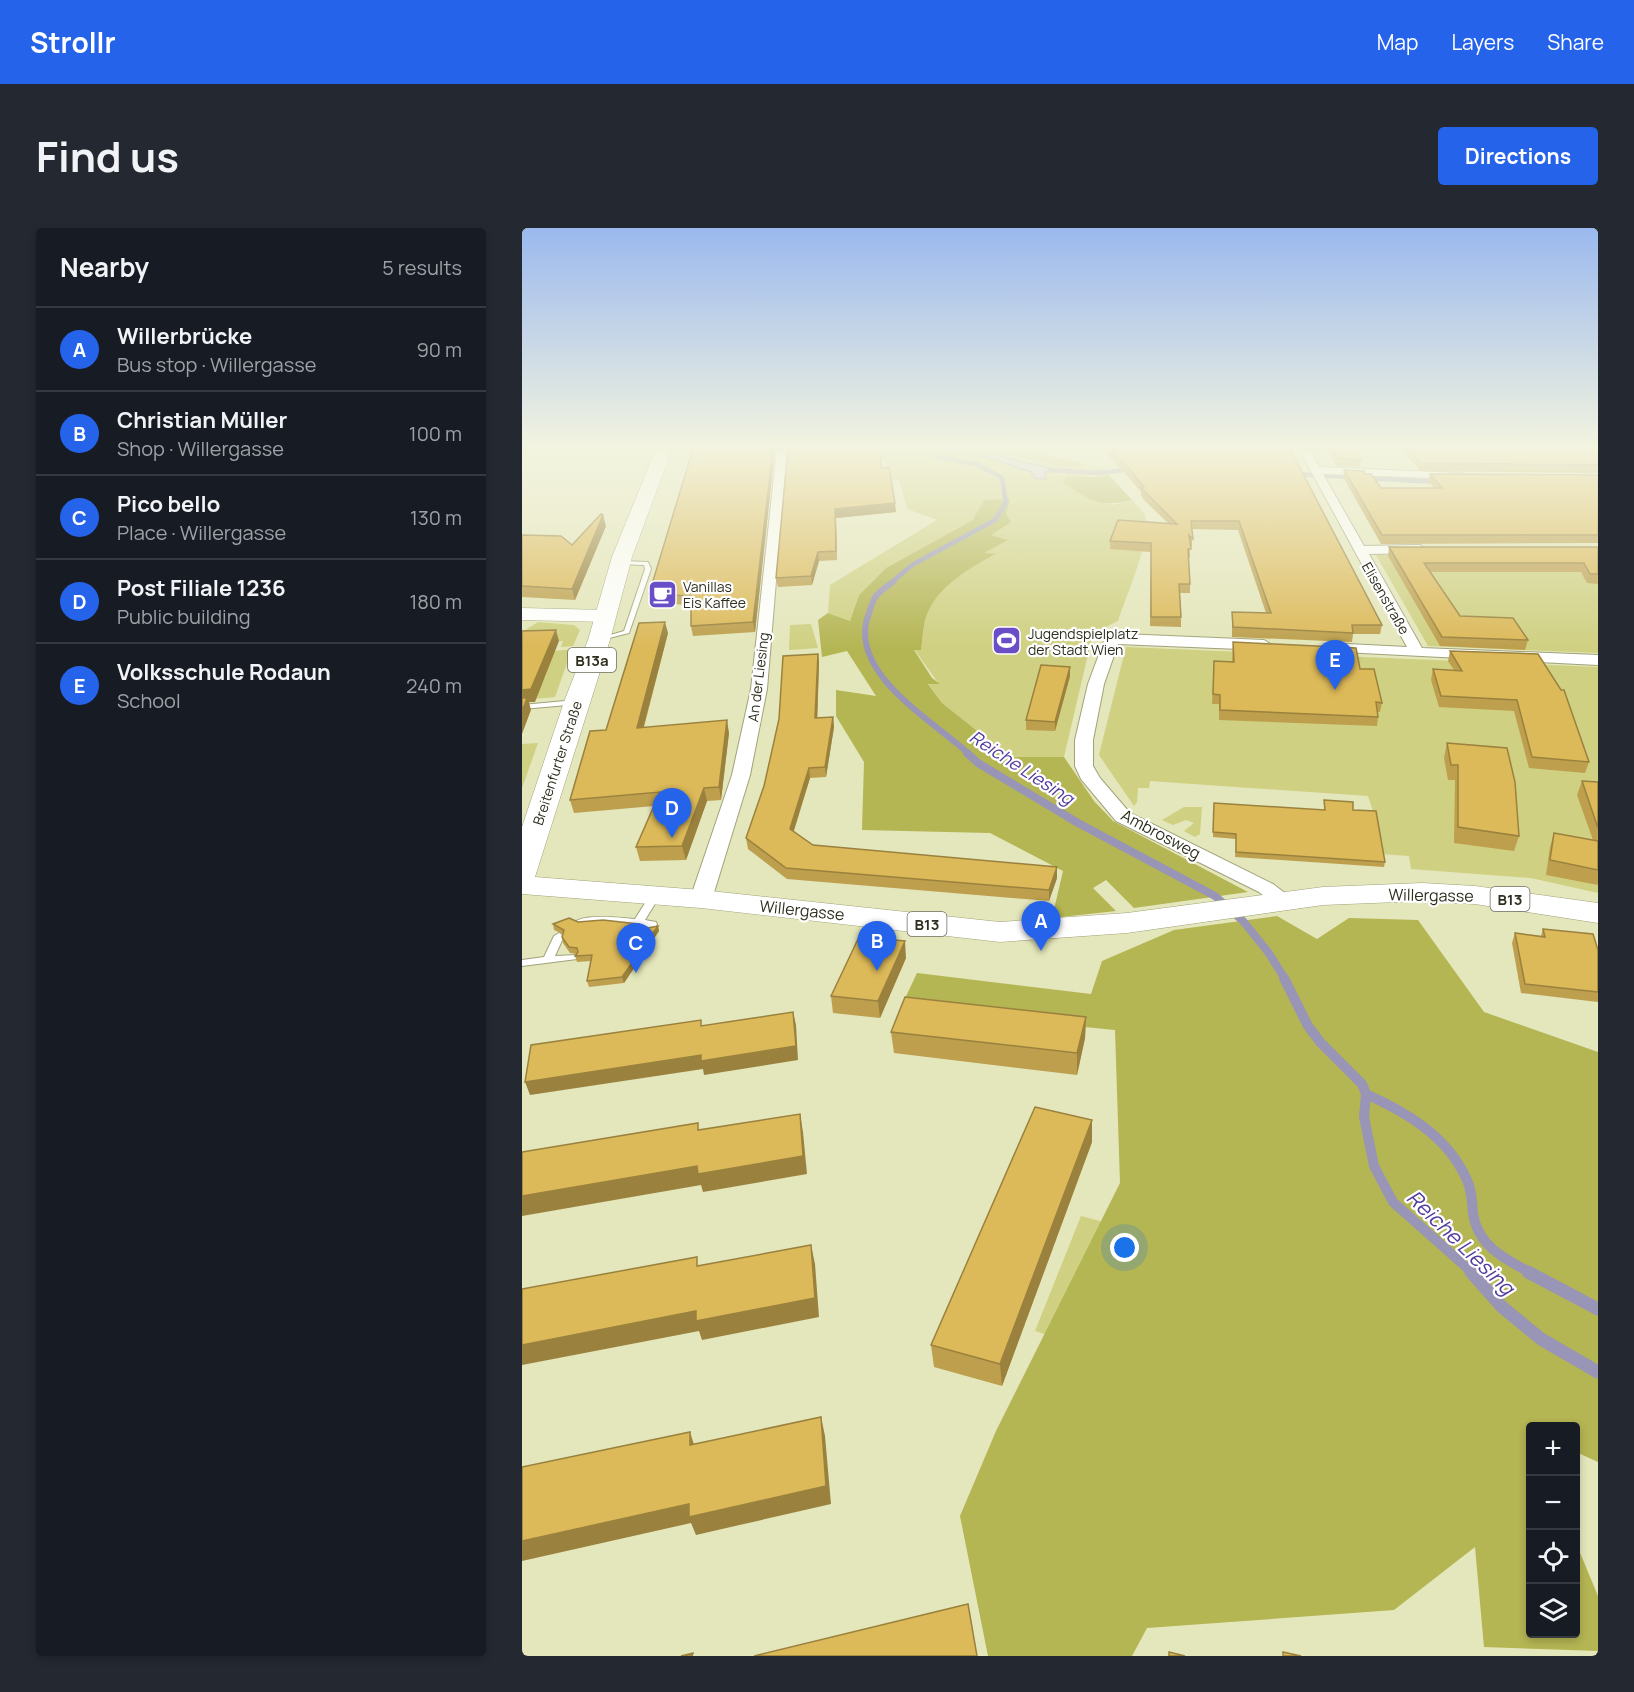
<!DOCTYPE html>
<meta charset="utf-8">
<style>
:root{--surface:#171b24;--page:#242831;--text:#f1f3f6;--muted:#9ea1a6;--line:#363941;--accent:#2563eb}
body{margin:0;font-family:Manrope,sans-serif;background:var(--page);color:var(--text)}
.controls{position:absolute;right:18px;bottom:18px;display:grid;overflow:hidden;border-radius:6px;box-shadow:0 3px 9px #0003}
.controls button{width:54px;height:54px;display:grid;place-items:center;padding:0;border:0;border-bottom:2px solid var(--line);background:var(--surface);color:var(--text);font:30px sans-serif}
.you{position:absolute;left:603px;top:1020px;width:21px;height:21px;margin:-15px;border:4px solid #fff;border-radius:50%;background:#1a73e8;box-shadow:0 0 0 9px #1a73e833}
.badge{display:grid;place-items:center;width:39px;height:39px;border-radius:50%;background:var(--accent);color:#fff;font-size:20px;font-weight:700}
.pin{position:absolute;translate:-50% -50px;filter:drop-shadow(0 2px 3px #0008)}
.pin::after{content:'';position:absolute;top:32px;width:21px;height:18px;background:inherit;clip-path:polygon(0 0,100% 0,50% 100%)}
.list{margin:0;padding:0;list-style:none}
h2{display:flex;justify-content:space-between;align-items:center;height:78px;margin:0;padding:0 24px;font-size:26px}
h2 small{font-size:20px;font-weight:400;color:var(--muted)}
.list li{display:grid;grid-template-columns:39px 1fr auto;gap:18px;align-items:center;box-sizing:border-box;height:84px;padding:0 24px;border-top:2px solid var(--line)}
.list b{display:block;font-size:22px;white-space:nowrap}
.list p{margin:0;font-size:20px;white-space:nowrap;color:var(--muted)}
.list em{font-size:20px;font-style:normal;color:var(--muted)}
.icon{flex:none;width:33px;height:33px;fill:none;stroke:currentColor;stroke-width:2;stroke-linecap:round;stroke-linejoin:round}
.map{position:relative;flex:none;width:1076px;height:1428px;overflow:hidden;border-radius:6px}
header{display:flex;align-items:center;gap:36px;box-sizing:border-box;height:84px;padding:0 30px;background:var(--accent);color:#fff}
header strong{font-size:28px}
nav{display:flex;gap:33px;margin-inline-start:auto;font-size:21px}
.intro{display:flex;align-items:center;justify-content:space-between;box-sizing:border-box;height:144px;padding:0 36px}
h1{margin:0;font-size:42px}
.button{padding:15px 27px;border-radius:6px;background:var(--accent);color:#fff;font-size:21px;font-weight:700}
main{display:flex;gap:36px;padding:0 36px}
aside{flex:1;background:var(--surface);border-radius:6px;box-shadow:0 3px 9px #0003}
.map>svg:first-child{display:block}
.green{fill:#cfd081}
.forest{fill:#b4b553}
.water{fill:#c7c1f6;stroke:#9995b6;stroke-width:1.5}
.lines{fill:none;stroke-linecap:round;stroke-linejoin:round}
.stream-far4{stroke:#9995b6;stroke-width:4.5}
.stream-far3{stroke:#9995b6;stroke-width:6}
.stream-far2{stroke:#9995b6;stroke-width:8}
.stream-far1{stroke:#9995b6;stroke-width:10}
.stream{stroke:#9995b6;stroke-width:13}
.service-casing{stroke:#a1a27a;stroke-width:2}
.minor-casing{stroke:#a1a27a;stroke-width:2}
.secondary-casing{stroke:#a1a27a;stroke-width:1}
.primary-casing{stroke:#a1a27a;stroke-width:1}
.service{fill:#fff;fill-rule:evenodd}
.minor{fill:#fff;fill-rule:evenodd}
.secondary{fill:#fff;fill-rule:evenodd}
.primary{fill:#fff;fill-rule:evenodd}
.wall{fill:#bd9f4d}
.shaded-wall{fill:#9a823e}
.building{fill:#dcb959;stroke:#9a823e;stroke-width:1.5}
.labels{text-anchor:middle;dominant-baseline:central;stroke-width:4.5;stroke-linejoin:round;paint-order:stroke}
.far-poi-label{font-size:14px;fill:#2f2f1f;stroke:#fff;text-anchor:start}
.far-street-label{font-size:14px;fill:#2f2f1f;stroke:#fff}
.shield{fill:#fff;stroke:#6d6d62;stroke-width:1.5}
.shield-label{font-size:15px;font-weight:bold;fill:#2f2f1f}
.street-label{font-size:16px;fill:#2f2f1f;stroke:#fff}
.water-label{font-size:18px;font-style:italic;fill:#533c9e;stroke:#fff}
.near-water-label{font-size:21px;font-style:italic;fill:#533c9e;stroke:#fff}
</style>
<header>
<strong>Strollr</strong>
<nav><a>Map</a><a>Layers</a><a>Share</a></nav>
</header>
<div class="intro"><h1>Find us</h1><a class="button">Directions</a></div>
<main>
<aside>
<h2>Nearby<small>5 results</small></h2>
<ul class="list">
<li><span class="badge">A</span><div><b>Willerbrücke</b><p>Bus stop · Willergasse</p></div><em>90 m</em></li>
<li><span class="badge">B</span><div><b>Christian Müller</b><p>Shop · Willergasse</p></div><em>100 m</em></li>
<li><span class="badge">C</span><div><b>Pico bello</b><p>Place · Willergasse</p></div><em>130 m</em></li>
<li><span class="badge">D</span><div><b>Post Filiale 1236</b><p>Public building</p></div><em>180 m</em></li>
<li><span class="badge">E</span><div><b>Volksschule Rodaun</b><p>School</p></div><em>240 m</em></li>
</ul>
</aside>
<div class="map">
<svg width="1076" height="1428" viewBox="0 0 1076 1428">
<rect width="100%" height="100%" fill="#e4e6bb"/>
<g class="green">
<path d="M306,221H463L467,225L519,235L553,239L565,237L580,240L587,247L562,248L590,277L610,272C616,278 623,284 624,291C629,312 603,371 596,393L571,405L542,529H489L483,525L420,475L406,455L417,456L392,421H399C401,408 401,393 408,380C420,356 450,338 473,327L460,325L485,312L468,307L452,292L364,340L337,367L328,393L306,385L308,357L415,292L385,281L377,252L365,253L363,231L304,233Z"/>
<path d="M1076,326V425L906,418L854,327Z"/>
<path d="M16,394L52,397L58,402L51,418L39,419L41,413L25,414L0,404Z"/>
<path d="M289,396L296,420L267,422L268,397Z"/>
<path d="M604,419L1076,439V665L1009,650L889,641L887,628L859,626L853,589L846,568L628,553L627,560H616L615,574L612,578L577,527Z"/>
<path d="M50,421L33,469L0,472L5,468L16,467L18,450H23L26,440L0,427Z"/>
<path d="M16,515L0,560V516Z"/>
<path d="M662,579H680L678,606L673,609L662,603L672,595L664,592L651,597L640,592Z"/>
<path d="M559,988L619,1004L577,1123L513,1103Z"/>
</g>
<g class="forest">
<path d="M463,221L506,222L565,237C531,243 500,226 467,225Z"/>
<path d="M587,247L610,272C578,280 567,272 540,254L546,248L574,249Z"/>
<path d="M488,271L484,286L489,294L469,307L486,312L462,325L474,326C451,338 421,355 408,380C401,392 401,408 399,422H392L410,450L418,456H406L420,475L483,525L489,529H542L572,573L591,593L726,664L612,680L584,652L571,660L594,683L530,690L541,643L468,605L340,602L342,534L314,488V462L354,468L325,423L300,429L296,392L306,385L328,393L337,367L364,340L451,292L462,272Z"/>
<path d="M755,688L795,711L827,690L896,692L962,784L1076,824V1234L1054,1224V1198H1008V1203L1006,1202L1008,1208V1406H1054V1315L1076,1368V1423L962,1419L953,1319L872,1382L625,1400L610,1428H466L438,1288L474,1203L598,955L593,802L378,781L395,745L569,766L580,733L652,702Z"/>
</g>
<path class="water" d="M451,225L474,227L538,243L523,244L524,251L513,250L509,244Z"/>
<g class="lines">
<g class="stream-far4">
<path d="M427,221L460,227"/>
<path d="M528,242L577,245L611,241"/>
<path d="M771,246L830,249"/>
<path d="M843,250L917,254"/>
<path d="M370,354L390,337L473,292L484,275L480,250L477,248L454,236L417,229L409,221"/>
</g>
<path class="stream-far3" d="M372,353C367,357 359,362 354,368C351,372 349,379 347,385C323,444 412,493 447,526"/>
<path class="stream-far2" d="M445,525L456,535L556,595L693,668L721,693L746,724L763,751"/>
<g class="stream-far1">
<path d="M762,750L786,798L798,814L840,856L844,866L842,889L852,938L871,974L951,1045"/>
<path d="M844,866C884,884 925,908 944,950C950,961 950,974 951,986C956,1018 983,1031 1009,1045"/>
</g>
<g class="stream">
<path d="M949,1044L980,1079L1019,1111L1076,1144"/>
<path d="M1006,1044L1076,1081"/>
</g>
<defs>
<g id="service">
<path d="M99,333L126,334L129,341L107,405L75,413V411L102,403L123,341L122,337L97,336V334Z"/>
<path d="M54,472L58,474L57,476L0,481V477Z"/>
<path d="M134,663L139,666L123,692L134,694L135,696L130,704H122L121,702L123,698C106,696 87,694 69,696C62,697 57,699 51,695C64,685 96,690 113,691L130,664Z"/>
<path d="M37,705L42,708L33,728L55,727L56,729L55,731L0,738V732L22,729L32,708Z"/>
</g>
<g id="minor">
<path d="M255,221H265L245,461L228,547L190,671L187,676H171L168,671L210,547L229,461Z"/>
<path d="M777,221H787L797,239L938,245L944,248L938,251L801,246L842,318L898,317L904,321L898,325L847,326L900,420L1076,427V437L800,423L797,420L805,415L885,419Z"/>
<path d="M600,406L742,412L750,417L742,422L596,416L582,456L571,512V538L578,550L608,585L751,656L772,672L769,677H753L737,664L594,593L559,551L553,538V512L566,456L582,413L585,410Z"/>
</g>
<path id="secondary" d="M0,380L84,382L91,384L94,388L91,392L84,394L0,392Z"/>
<path id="primary" d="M134,221H150L110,329L88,412L13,649L179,662L478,694L605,685L801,659L900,655L953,658L1076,675V695L953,676L900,673L801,677L605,705L478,714L179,680L0,666V599L42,474L66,412L90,329Z"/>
</defs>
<use href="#service" class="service-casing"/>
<use href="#minor" class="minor-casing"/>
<use href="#secondary" class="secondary-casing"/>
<use href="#primary" class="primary-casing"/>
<use href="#service" class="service"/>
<use href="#minor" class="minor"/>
<use href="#secondary" class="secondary"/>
<use href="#primary" class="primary"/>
</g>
<g class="wall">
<path d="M253,221L233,404L171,408L169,398V377L129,375L127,366Z"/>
<path d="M580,221H770V224L860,397L858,406H831L830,414L710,409V384L744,385L716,302L670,301V319L668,318V330H666L668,356V365H658L659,389V399L628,398L629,324L588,321V313L646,295L622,272L619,267V264L608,251Z"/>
<path d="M805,221H836L839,232L837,239L814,238Z"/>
<path d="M880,221H1076V245L898,243Z"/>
<path d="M360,241L374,284L314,290L315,332L297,333L290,357L256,359L254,350Z"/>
<path d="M822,242L843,246L859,260H912L906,253L908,246L1076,247V315L859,316L821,249Z"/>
<path d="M84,298L53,372L0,369V307L50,317Z"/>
<path d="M867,319H1076V356L1065,355L1059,344H908L938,388L1006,412L1003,422L918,418L866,328Z"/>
<path d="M146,405L122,499L207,505L199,572L185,573L164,632L118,633L114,619L132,578L52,585L48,572L84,502Z"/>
<path d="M711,414L838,441L860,475L858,484H855L856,489L855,498L697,492V476H690L692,433L710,434Z"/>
<path d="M928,423L1016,426L1067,534L1063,545L1007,540L992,483L917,479L909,452L911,441L932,442L926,433Z"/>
<path d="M296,426L297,435L295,490L311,489L312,499L304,549L288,550L272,603L291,617L535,639V650L527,673L265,651L226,621L224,610Z"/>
<path d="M548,448L533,503L504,502V492Z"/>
<path d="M925,515L997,608L992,623L932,615L933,552H926L922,530Z"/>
<path d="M1060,553L1076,554V657L1024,647L1028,619L1032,605L1071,612L1055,567Z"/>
<path d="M802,572L831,582L863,634L862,639L713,629L714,611L691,609L692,575L802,582Z"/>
<path d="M56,694L120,701L136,698L137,703L102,755L67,759L65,753L69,733L55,734L53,728L55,726L48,725L41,715L40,709L41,706L32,702L31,696Z"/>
<path d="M1021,701L1076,722V774L999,765L990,715L993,705L1019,708Z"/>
<path d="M384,730L358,790L311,785L309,768Z"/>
<path d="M564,789L563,810L555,847L372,825L369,804Z"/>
<path d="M570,914L480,1158L412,1139L409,1117Z"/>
</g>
<g class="shaded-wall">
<path d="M251,221H253L233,404L231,394Z"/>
<path d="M373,275L374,284L314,290L315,332L313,281Z"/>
<path d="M81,287L84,298L53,372L50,361Z"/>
<path d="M296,324L297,333L290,357L289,348Z"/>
<path d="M143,394L146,405L118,512L115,500Z"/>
<path d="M34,402L37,413L13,474H7L9,482L0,506V462Z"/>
<path d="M296,426L297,435L295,500L293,490Z"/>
<path d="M548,439V448L533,503V494Z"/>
<path d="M311,489L312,499L304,549L303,539Z"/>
<path d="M205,492L207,505L199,572L197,559Z"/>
<path d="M287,540L288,550L269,611L268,601Z"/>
<path d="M182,560L185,573L164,632L160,618Z"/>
<path d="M535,639V650L527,673V662Z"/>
<path d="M136,698L137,703L102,755L100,749Z"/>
<path d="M383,713L384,730L358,790L356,773Z"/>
<path d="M271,784L274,797L276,832L182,847L181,841L8,867L3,854Z"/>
<path d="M564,789L563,810L555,847V825Z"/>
<path d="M278,886L281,904L285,946L181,964L179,957L0,988V968Z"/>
<path d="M570,892V914L480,1158L478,1136Z"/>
<path d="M289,1017L293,1036L297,1089L180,1112L177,1103L0,1137V1117Z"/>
<path d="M299,1189L303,1208L309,1276L174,1307L169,1295L0,1333V1313Z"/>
<path d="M168,1204L174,1223L168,1217Z"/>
</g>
<g class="building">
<path d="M171,221H251L231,394L169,398V368L127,366Z"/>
<path d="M266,221H357L360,241L367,239L373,275L313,281L314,323L296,324L289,348L254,350Z"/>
<path d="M587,221H768L860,397H830L831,405L711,399L710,384L749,385L717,293H669L671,311L667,307L669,321H666L668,356H657L659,389H629V315L588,313L596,292L655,296L623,264L619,259H622L609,243Z"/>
<path d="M810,221H836L839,232L815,230Z"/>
<path d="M887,221H1076V237L899,235Z"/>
<path d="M822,242L842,243L843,246H849L859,260H920L908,246L1076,247V307H860Z"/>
<path d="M79,286L81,287L50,361L0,358V307L39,308L50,317Z"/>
<path d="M867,319H1076V346H1068L1062,335H902L938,388L991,390L1006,412L920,409Z"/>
<path d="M143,394L115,500L205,492L197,559L182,560L160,618L114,619L138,564L48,572L68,503L84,502L117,395Z"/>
<path d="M34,402L9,461L0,462V403Z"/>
<path d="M711,414L834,420L838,441H852L860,475L854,474L856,489L698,482V467L691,466L692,433L712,434Z"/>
<path d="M928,423L1016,426L1039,462H1042L1067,534L1010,529L995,472L919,468L911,441L940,443Z"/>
<path d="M296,426L293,490L311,489L303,539L287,540L268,601L291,617L535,639L527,662L264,640L224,610L242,558L257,491L261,428Z"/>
<path d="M519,437L548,439L533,494L504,492Z"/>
<path d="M0,470H5L0,484Z"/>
<path d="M925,515L985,520L993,554L997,608L936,599V537H929Z"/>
<path d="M1060,553L1076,554V600Z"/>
<path d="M802,572L831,574V582L854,583L863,634L714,624V606L691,604L692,575L803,582Z"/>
<path d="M1032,605L1076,613V642L1028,632Z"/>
<path d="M47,690L56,694L81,692L117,696L120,701L136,698L100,749L65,753L70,727L53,728L56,724L55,720L47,719L40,709L42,702L31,696Z"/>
<path d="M1021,701L1071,706L1076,722V764L1003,756L993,705L1023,709Z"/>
<path d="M337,709L383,713L356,773L309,768Z"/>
<path d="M383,769L564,789L555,825L369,804Z"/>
<path d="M271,784L274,818L179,833V827L3,854L9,817L179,792V798Z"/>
<path d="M513,879L570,892L478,1136L409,1117Z"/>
<path d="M278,886L281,928L176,946L175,938L0,968V924L176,895V902Z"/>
<path d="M289,1017L293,1070L174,1093V1083L0,1117V1061L175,1029V1038Z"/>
<path d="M299,1189L304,1258L167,1289V1276L0,1313V1239L168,1204V1217Z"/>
<path d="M446,1376L455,1428H232Z"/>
<path d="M647,1424L663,1428H647Z"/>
<path d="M761,1424L779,1428H761Z"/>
<path d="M171,1425L170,1428H159Z"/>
</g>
<linearGradient id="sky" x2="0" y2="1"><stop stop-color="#9bb9ee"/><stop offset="0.52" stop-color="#f3f4e0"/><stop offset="1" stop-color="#f3f4e0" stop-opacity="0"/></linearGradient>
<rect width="1076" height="421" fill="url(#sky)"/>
<defs>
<symbol id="cafe-square" viewBox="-11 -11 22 22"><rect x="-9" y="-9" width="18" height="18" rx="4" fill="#6a4ec7" stroke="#fff"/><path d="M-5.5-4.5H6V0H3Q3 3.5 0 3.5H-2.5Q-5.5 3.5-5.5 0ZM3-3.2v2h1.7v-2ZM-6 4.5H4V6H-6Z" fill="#fff"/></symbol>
<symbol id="stadium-square" viewBox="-11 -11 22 22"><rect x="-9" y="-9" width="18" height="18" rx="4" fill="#6a4ec7" stroke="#fff"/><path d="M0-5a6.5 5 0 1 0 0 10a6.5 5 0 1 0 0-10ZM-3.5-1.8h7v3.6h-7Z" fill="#fff"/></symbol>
</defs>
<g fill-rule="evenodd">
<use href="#cafe-square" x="124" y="350" width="33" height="33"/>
<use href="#stadium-square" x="468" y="396" width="33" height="33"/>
</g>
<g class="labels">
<g class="far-poi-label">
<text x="161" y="358">Vanillas<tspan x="161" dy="16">Eis Kaffee</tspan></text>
<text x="506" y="405">Jugendspielplatz<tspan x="506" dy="16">der Stadt Wien</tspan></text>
</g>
<g class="far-street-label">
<text transform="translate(864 370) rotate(60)">Elisenstraße</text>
<text transform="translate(236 449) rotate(-83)">An der Liesing</text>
<text transform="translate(35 535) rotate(-72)">Breitenfurter Straße</text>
</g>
<g class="shield">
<rect x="46" y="420" width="48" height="24" rx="4.5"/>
<rect x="968.5" y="659" width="39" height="24" rx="4.5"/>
<rect x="385.5" y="684" width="39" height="24" rx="4.5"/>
</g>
<g class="shield-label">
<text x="70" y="432">B13a</text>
<text x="988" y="671">B13</text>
<text x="405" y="696">B13</text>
</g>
<g class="street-label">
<text transform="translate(639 606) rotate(28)">Ambrosweg</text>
<text transform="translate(909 667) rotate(1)">Willergasse</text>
<text transform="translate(280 682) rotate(6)">Willergasse</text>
</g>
<g class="water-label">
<text transform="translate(500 539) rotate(33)">Reiche Liesing</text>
</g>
<g class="near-water-label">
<text transform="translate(939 1014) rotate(44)">Reiche Liesing</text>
</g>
</g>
</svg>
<div class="controls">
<button>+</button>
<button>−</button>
<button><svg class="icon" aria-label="locate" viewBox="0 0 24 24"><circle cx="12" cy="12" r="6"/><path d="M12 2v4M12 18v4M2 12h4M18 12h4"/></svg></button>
<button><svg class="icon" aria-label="layers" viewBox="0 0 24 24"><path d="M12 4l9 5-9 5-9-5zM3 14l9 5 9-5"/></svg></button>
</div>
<div class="you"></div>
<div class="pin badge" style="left:519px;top:723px">A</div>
<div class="pin badge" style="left:355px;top:743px">B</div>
<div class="pin badge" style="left:114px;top:745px">C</div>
<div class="pin badge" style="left:150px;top:610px">D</div>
<div class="pin badge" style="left:813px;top:462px">E</div>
</div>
</main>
